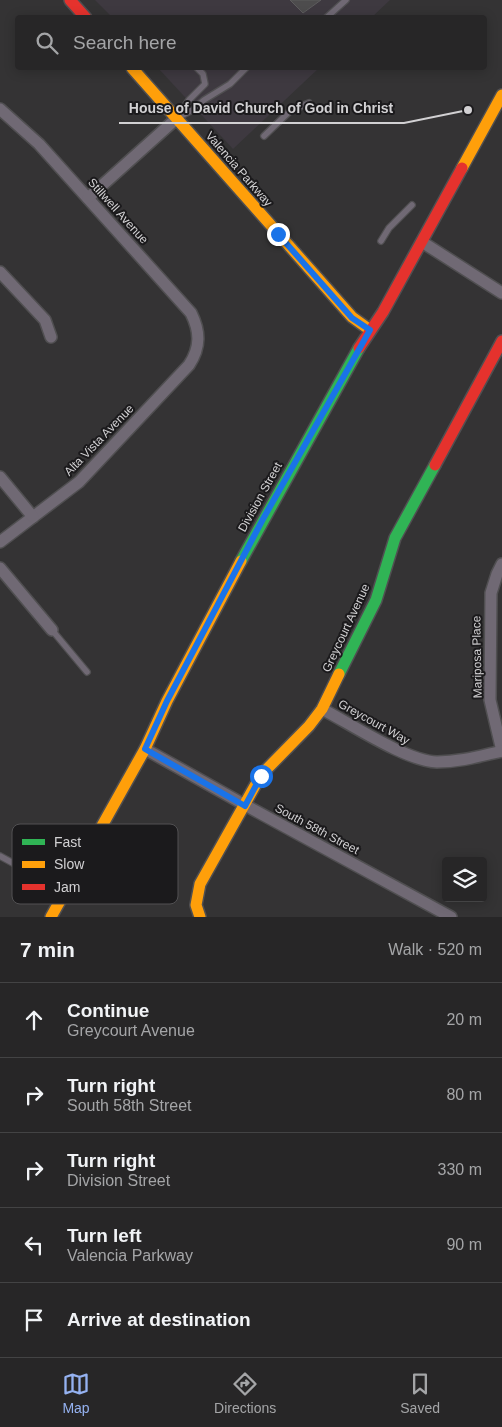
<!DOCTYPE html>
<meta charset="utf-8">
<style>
:root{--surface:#272627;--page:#333233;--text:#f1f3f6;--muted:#a4a5a7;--line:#434344;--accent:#95b2f1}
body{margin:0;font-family:Arial,sans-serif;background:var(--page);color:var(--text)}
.controls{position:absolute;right:15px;bottom:15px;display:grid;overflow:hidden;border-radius:5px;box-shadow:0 2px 12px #0003}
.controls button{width:45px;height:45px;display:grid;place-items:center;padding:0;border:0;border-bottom:1px solid var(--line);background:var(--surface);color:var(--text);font:25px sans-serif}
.stop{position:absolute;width:15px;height:15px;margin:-11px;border:4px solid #1a73e8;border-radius:50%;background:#fff}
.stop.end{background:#1a73e8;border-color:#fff;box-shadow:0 1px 5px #0008}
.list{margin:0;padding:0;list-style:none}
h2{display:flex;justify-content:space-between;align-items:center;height:65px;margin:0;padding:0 20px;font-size:21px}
h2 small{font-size:16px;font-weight:400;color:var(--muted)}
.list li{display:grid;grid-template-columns:32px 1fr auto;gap:15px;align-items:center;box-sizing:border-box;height:75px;padding:0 20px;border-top:1px solid var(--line)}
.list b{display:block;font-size:19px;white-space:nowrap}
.list p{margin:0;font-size:16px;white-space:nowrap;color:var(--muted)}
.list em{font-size:16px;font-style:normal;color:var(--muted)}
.icon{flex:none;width:28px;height:28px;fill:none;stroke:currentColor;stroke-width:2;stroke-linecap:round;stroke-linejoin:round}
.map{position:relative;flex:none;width:502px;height:917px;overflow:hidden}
.search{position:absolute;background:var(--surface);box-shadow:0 2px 12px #0003;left:15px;right:15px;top:15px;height:55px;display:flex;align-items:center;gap:12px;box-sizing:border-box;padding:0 18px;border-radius:5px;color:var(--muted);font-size:19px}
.sheet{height:440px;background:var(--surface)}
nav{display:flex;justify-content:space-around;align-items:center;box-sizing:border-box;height:70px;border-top:1px solid var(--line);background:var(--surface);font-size:14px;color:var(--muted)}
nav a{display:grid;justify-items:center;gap:2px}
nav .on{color:var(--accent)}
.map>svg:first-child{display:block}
.built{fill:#3e3940}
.building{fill:#4d4c4d;stroke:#5d5c5d}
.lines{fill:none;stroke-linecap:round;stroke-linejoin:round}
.lane-casing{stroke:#504f51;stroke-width:8}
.street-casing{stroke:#504f51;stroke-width:14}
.fast-casing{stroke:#504f51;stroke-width:14}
.slow-casing{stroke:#504f51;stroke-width:14}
.jam-casing{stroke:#504f51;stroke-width:14}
.lane{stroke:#706974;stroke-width:5.5}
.street{stroke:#706974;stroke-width:11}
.fast{stroke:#30b455;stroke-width:11}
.slow{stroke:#ff9f0a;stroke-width:11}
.jam{stroke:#e5322d;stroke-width:11}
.route{stroke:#1a73e8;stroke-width:6}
.labels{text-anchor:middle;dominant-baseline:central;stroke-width:4;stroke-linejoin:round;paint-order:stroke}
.street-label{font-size:12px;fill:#d2d1d3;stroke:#1b1a1c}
.key{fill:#1b1a1c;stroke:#525153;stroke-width:1}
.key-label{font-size:14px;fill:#d2d1d3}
.leader{fill:none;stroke:#d2d1d3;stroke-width:2}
.callout-dot{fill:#d2d1d3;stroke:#1b1a1c;stroke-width:2}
.callout-label{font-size:14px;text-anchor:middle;font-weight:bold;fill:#d2d1d3;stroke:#1b1a1c;stroke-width:4;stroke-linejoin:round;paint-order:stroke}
</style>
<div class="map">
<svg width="502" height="917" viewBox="0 0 502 917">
<rect width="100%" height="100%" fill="#343334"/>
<g class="built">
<path d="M95,0H390L371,18L112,17Z"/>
<path d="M158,68H319L233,149Z"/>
</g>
<path class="building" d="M290,0H321L303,13Z"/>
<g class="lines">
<defs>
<g id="lane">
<path d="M326,18L346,0"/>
<path d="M178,116L189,100L205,84L203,74L197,68"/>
<path d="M179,117L194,109L204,100L230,84L246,68"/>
<path d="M264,136L290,111L309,103"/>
<path d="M381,241L389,228L412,205"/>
<path d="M52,630L87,672"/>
<path d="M0,856L64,891"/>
</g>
<g id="street">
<path d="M0,109L39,144L191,313C200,331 201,347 189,365L79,482L0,542"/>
<path d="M88,198L177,118"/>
<path d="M422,242L502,293"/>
<path d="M0,272L45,320L51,337"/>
<path d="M0,477L33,517"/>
<path d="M502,564L497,574L491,593L490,700L502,751"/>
<path d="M0,568L52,630"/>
<path d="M322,709C351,724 406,761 437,762C460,762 480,756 502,751"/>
<path d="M145,749L245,805L451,917"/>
</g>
<g id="fast">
<path d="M241,561L359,348"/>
<path d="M339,674L376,600L395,538L435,465"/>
</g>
<g id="slow">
<path d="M132,68L352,317L370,330"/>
<path d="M462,168L502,95"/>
<path d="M51,917L145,749L167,701L241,561"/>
<path d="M200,917L196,905L200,884L261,775L309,726L322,709L339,674"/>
</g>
<g id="jam">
<path d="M70,0L86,18"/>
<path d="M359,348L383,312L462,168"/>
<path d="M435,465L502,341"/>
</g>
</defs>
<use href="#lane" class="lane-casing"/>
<use href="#street" class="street-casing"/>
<use href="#fast" class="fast-casing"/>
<use href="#slow" class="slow-casing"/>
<use href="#jam" class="jam-casing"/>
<use href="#lane" class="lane"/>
<use href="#street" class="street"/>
<use href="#fast" class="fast"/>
<use href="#slow" class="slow"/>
<use href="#jam" class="jam"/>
</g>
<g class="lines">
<path class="route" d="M261,776L245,806L145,749L167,701L263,519L370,330L352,318L278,234"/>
</g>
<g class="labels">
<g class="street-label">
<text transform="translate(239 169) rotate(49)">Valencia Parkway</text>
<text transform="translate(118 211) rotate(48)">Stillwell Avenue</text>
<text transform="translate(99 440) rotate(-46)">Alta Vista Avenue</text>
<text transform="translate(260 497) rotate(-61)">Division Street</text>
<text transform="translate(346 628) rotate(-65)">Greycourt Avenue</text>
<text transform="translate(477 657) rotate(-91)">Mariposa Place</text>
<text transform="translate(374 722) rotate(29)">Greycourt Way</text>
<text transform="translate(317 829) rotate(28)">South 58th Street</text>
</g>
</g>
<rect x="12" y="824" width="166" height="80" rx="8" class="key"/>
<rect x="22" y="839" width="23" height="6" fill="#30b455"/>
<rect x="22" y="861" width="23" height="7" fill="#ff9f0a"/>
<rect x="22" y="884" width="23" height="6" fill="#e5322d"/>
<g class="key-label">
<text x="54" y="847">Fast</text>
<text x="54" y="869">Slow</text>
<text x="54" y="892">Jam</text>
</g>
<path class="leader" d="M468 110L404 123H119"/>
<circle class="callout-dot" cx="468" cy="110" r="5"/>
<g class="callout-label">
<text x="261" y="113">House of David Church of God in Christ</text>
</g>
</svg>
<div class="controls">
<button><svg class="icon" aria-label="layers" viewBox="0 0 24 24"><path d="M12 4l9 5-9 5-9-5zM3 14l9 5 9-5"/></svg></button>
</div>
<div class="stop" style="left:261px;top:776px"></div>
<div class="stop end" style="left:278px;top:234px"></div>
<div class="search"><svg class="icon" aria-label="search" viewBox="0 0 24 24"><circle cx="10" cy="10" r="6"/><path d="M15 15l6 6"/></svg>Search here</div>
</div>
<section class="sheet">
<h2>7 min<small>Walk · 520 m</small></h2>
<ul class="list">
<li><svg class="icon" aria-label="ahead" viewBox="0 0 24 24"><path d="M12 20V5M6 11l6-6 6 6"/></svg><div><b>Continue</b><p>Greycourt Avenue</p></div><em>20 m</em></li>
<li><svg class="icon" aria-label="right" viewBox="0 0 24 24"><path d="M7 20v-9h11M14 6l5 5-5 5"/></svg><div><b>Turn right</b><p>South 58th Street</p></div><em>80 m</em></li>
<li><svg class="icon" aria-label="right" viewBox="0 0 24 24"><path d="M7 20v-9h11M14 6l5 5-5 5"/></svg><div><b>Turn right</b><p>Division Street</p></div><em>330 m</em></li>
<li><svg class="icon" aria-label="left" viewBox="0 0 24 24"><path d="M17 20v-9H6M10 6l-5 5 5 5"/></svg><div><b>Turn left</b><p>Valencia Parkway</p></div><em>90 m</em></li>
<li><svg class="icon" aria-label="arrive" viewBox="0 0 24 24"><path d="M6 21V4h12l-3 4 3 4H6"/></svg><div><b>Arrive at destination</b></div></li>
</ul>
</section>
<nav>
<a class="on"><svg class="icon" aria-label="map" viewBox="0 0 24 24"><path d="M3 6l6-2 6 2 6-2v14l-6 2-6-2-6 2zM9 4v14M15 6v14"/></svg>Map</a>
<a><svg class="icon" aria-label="directions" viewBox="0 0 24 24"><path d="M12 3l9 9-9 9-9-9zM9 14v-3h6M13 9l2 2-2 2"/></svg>Directions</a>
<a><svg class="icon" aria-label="saved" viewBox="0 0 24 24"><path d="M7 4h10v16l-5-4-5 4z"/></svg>Saved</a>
</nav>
